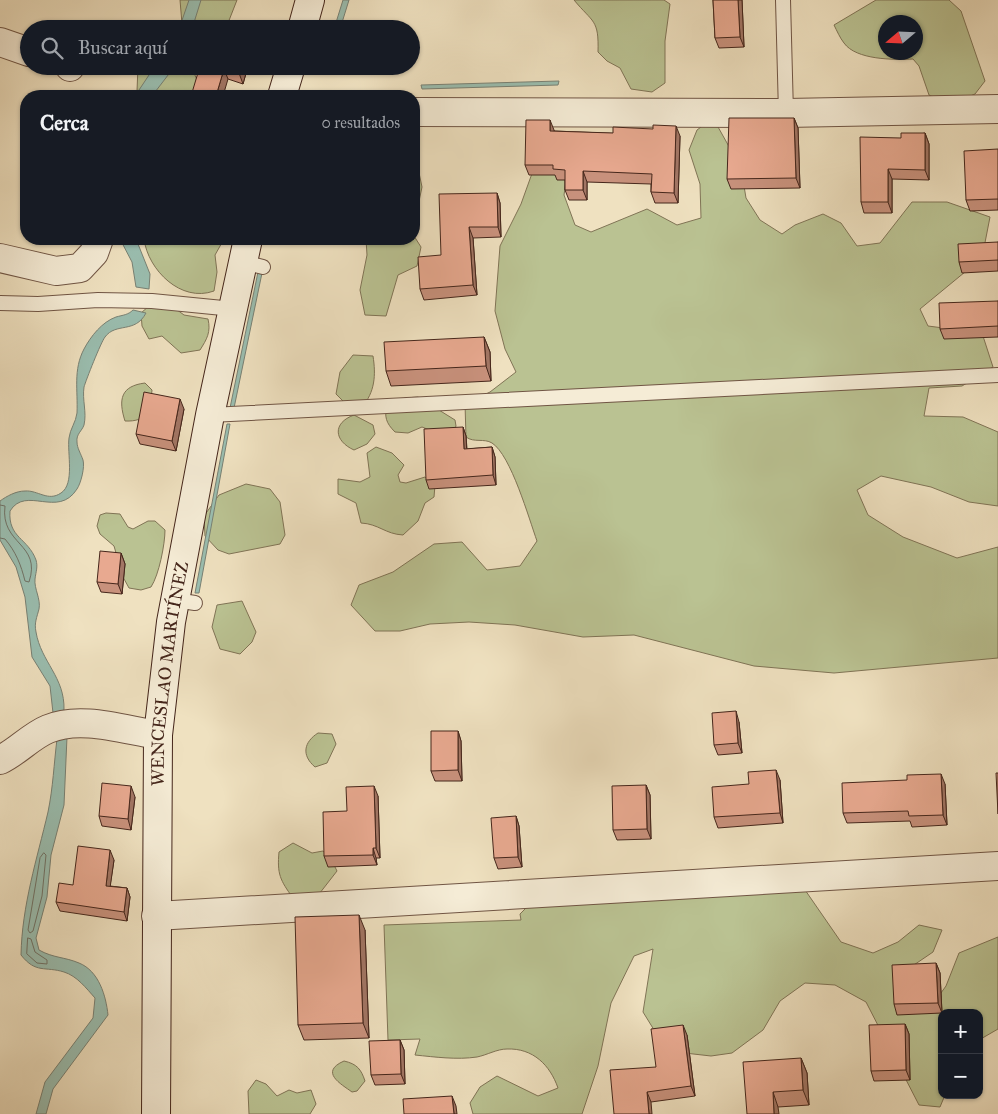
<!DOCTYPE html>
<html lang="es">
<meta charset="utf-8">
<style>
:root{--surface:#171b24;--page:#20242c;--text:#f1f3f6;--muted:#9ea1a6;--line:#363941}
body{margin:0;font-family:"IM FELL Great Primer",serif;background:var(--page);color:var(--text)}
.controls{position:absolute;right:15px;bottom:15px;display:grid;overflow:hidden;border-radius:10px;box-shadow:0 1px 4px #0004}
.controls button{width:45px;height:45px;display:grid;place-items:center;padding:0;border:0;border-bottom:1px solid var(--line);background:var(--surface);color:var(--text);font:25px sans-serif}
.compass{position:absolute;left:878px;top:15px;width:45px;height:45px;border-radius:50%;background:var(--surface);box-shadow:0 1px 4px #0004;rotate:251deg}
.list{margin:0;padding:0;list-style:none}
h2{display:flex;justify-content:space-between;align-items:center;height:65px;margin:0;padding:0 20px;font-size:21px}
h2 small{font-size:16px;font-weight:400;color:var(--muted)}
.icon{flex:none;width:28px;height:28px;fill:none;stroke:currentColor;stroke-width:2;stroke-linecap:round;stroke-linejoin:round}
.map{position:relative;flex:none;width:998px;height:1114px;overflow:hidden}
.search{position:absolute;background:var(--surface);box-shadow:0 1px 4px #0004;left:20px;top:20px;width:400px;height:55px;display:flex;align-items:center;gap:12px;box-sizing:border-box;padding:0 18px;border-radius:28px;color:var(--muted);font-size:19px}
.panel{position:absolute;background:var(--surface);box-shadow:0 1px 4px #0004;left:20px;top:90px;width:400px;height:155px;border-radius:20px}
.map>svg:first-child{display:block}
.green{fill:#bac292;stroke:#807456;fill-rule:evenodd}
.water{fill:#9abeb0;stroke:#788174}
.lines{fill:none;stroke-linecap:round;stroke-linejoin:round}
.shore{stroke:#707266;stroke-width:1}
.lane-casing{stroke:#705544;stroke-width:16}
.street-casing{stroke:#705544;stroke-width:30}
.secondary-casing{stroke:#45261b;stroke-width:30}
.lane{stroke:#f5ecd6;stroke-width:14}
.street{stroke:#f5ecd6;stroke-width:28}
.secondary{stroke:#f5ecd6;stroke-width:28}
.wall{fill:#c8917c;stroke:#45261b}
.shaded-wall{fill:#a27665;stroke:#45261b}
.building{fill:#e8a990;stroke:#45261b}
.labels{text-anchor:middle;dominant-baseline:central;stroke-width:5;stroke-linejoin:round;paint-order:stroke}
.street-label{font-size:18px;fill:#45261b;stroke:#f5ecd6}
</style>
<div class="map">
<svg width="998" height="1114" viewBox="0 0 998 1114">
<rect width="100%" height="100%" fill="#efe1c0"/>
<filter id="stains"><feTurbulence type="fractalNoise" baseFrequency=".004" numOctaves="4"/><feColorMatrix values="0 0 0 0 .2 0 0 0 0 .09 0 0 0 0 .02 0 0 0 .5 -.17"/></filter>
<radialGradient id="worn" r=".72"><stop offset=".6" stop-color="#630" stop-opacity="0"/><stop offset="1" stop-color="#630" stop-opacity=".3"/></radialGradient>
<g class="green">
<path d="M180,0H237L228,23L210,29L182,24Z"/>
<path d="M574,0H664L670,4L665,41V83L652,92L631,89L620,68L607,61L598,52C599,19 593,23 574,0Z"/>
<path d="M876,0H949L961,11L985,81L975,94L950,105L929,95L919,66L913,59C894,60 856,60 844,43C840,38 837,31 834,25ZM886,22H916V52H886Z"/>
<path d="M138,66H191L204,96H140L137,91Z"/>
<path d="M713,118L741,168L746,198L760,220L782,234L795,225L823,214L841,223L857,246L880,243L912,202H947L990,217L982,258L920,309L928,326L982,333L993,367L962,386L929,388L924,416L963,417L998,432V506L969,502L931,487L881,476L857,490L868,515L903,537L957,558L998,547V658L834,673L754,666L634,635L583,637L515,625L469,622L430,624L400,631H375L351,605L359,585L393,572L434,544L462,542L487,570L520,566L537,541C529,519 511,455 492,443C484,438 474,443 466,437L465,404L490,392L516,372L505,349L495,311L500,246L521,204L539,154L568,167L564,195L575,225L591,232L647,209L677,225L701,218L700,184L689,150L697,130Z"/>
<path d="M414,149L422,187L414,225Z"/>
<path d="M414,236L421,247L417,266L398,275L386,316L365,315L360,290L367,255L366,239H414Z"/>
<path d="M144,239H224L215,255L217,272L214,291C181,303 148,270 144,239Z"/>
<path d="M149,306H172L184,315L208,319C211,332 207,339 200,350L181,353L162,336L149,339L142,326L141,313Z"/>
<path d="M353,355L373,356C376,375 375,392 362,407L351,409L336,394L340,372Z"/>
<path d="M145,383L152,390C150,410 148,422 125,421C118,399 121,386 145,383Z"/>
<path d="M418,397L455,420L456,426L453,433L442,435L422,427L408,433L395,432C386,423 384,417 387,404L405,398Z"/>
<path d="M354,415L373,425L375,434L367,444L354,450C334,441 332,423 354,415Z"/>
<path d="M376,447L392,453L404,465L398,475L400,482L406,483L425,477L435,485L434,497L425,503L418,521L403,535C385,534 379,524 361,523L356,503L338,494V479L360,482L370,477L367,453Z"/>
<path d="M246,484L270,489L280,502L285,535L280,544L229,554L218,550L205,536L204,516L219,495Z"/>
<path d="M106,513L120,514L128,527L133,529L148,521H155L165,530C165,544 159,575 151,587L141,590L129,588L123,577L114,546L100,534L97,526L100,515Z"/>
<path d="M242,601L256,632L252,642L240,654L220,649L212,627L217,605Z"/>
<path d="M318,733L332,734L336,744L327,763L315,767C301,755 304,742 318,733Z"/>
<path d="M293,843L312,853L323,851L330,857L337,871L316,898H293C280,880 277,874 279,852Z"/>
<path d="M803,887L841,942L873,953L898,942L919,925L942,930L933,952L908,969L927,1012L946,986L959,953L998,937V1029L979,1040V1013H942V1095H945L940,1107L919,1105L866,1002L835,985L805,983L780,1001L763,1030L732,1053L711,1056L667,1051L643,1012L653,949L634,956L611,1003L598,1066L582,1114H473L470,1103L480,1087L497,1076L538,1096L558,1088C550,1065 533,1048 507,1049C497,1049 487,1055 477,1057C457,1060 435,1057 415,1055L420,1039L388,1040L384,925L521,920L520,914L546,888Z"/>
<path d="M344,1061C357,1064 361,1069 365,1081L357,1091L352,1092C341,1084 319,1072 344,1061Z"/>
<path d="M256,1080L266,1084L277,1096L289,1090L297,1093L311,1090L316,1104L310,1114H249L248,1091Z"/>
</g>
<g class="water">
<path d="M189,0H201L192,29H179Z"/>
<path d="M343,0H349L340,29H334Z"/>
<path d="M155,66H175L152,96H135Z"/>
<path d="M559,81L558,85L422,89L421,85Z"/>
<path d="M120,239H136L150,274L149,289L136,287L132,262Z"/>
<path d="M258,272L262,273L234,408H230Z"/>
<path d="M133,310L146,313C135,334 116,322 105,337C101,342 86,380 84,387C82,400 87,412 84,425C82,431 76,434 77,442C77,448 81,454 83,460C85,467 81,483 77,489C58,519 26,485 10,511C8,538 28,538 36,560C38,567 36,571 35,579C34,589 41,599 39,609C37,617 34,623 36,632C41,662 65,677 64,710L53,713L50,686L32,657L25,597L16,567L0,540V501C7,496 16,491 25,491C38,490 48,502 61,493C75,484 67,453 69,438C70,429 76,422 77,413C78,390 73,370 84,349C91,336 102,322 116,317C123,315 128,315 133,310Z"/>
<path d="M227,424H230L199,593H195Z"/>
<path d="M67,737L64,805L51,855L47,897L36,938L39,950C53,958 65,957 79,963C99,971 106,996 108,1015L53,1089L46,1114H36L45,1082L93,1018L95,998C86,988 77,976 64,972C45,966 36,974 21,955C22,905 37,859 48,812C53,788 54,763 57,739Z"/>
</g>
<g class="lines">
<g class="shore">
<path d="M0,505L5,506C0,545 42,543 29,582L25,581C21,565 16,552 5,539L0,538"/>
<path d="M44,853L46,855L42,896L33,931L30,933L28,930L40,858Z"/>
<path d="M28,938L31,939L35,952L47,960V964L37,963L27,954Z"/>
</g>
<defs>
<g id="lane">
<path d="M783,0L786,113"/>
<path d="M243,262L263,267"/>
<path d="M0,303L38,304L98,300L152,301L233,309"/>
<path d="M210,415L998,375"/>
<path d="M175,600L195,603"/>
</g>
<g id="street">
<path d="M0,42L29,52"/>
<path d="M69,66L70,67"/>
<path d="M414,112L786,113L998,109"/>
<path d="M0,258L56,271L80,268L94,253L99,239"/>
<path d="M0,760C17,752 31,736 48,729C81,715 124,730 158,735"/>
<path d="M156,916L998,866"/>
</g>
<g id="secondary">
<path d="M302,29L310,0"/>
<path d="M282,96L291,66"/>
<path id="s1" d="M156,1114L158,735L171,622L210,415L248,239"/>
</g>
</defs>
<use href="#lane" class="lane-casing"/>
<use href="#street" class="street-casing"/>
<use href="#secondary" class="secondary-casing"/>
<use href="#lane" class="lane"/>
<use href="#street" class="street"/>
<use href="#secondary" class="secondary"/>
</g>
<g class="wall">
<path d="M713,0H742L744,47L719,48L715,38Z"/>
<path d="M196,66H248L243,84L198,69Z"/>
<path d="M794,118L798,128L800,188L731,189L727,179Z"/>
<path d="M554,130V131L680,136L678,203H655L651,192V184L587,182V200H569L565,190V180H557L555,175H529L525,165Z"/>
<path d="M925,133L929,144V180L892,179V213H864L861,202L901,138Z"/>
<path d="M998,149V210L970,211L966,200Z"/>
<path d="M497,193L500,203L501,237L473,238L477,295L424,300L420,289Z"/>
<path d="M998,242V271L962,273L959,262Z"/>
<path d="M998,301V337L944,339L940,329Z"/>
<path d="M484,337L490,352L491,381L391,386L386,371Z"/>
<path d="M184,409L176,451L140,444L136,434Z"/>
<path d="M463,427L466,436L467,449L492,447L495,457L496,485L429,489L426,480Z"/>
<path d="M121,553L125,564L122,594L101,592L97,582Z"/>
<path d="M739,722L742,753L718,755L714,745Z"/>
<path d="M458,731L461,741L462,781H435L431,771Z"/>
<path d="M780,780L783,823L718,828L714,817L749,784Z"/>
<path d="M945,784L947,825L912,827L910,821L847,823L843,813Z"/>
<path d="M646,785L650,795L651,839L617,840L613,830Z"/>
<path d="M378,796L380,858H376L377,865L328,867L324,856L347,811Z"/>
<path d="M135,797L131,830L102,826L99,816Z"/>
<path d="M516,816L519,826L522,867L498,869L494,858Z"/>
<path d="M114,860L110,886L127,888L130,897L127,921L60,911L56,902L73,885Z"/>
<path d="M365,930L369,1038L304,1040L298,1025Z"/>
<path d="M936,963L940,973L942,1013L897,1015L894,1004Z"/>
<path d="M905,1024L909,1034L910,1080L874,1081L871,1071Z"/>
<path d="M687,1035L695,1096L651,1102L614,1114L656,1067Z"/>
<path d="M400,1040L404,1050L405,1084L375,1085L371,1075Z"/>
<path d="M801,1058L807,1073L809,1105L778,1107L747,1114Z"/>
</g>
<g class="shaded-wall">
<path d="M738,0H742L744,47L740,37Z"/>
<path d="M241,66H248L243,84L239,73Z"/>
<path d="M224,69L228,79L223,96H216Z"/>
<path d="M794,118L798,128L800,188L796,178Z"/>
<path d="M550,120L554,130V142L550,131Z"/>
<path d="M676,126L680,136L678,203L674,193Z"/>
<path d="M925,133L929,144V180L925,170Z"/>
<path d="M888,169L892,179V213L888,202Z"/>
<path d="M583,171L587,182V200L583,190Z"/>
<path d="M497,193L500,203L501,237L498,227Z"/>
<path d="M469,227L473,238L477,295L473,285Z"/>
<path d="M484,337L490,352L491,381L486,366Z"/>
<path d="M180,399L184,409L176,451L172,441Z"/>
<path d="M463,427L466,436L467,458L464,449Z"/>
<path d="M492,447L495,457L496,485L493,475Z"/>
<path d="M121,553L125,564L122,594L118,584Z"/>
<path d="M736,711L739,722L742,753L738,743Z"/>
<path d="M458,731L461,741L462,781L458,770Z"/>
<path d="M776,770L780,780L783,823L780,813Z"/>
<path d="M941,774L945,784L947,825L943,815Z"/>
<path d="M646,785L650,795L651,839L647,829Z"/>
<path d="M131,786L135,797L131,830L128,819Z"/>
<path d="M374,786L378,796L380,858L376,848Z"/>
<path d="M516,816L519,826L522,867L518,857Z"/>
<path d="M373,848L376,858L377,865L373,855Z"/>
<path d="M110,850L114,860L109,895L106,886Z"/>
<path d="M127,888L130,897L127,921L124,912Z"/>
<path d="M359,915L365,930L369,1038L363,1023Z"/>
<path d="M936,963L940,973L942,1013L938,1003Z"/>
<path d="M905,1024L909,1034L910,1080L906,1070Z"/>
<path d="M683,1025L687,1035L695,1096L691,1086Z"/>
<path d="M400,1040L404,1050L405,1084L401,1074Z"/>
<path d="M801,1058L807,1073L809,1105L803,1090Z"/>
<path d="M647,1092L651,1102L652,1114H649Z"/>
<path d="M773,1092L778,1107L779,1114H774Z"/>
<path d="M452,1096L456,1106L457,1114H454Z"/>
</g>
<g class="building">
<path d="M713,0H738L740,37L715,38Z"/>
<path d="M200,66H241L239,73L224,69L216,96H191Z"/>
<path d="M729,118H794L796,178L727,179Z"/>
<path d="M526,120H550V131L613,133V127L653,129V125L676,126L674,193L651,192L652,174L583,171V190H565V170L553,169V165H525Z"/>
<path d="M901,133H925V170L888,169V202H861L860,137L901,138Z"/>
<path d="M998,149V199L966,200L964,151Z"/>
<path d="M497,193L498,227H469L473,285L420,289L418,257L441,255L439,194Z"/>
<path d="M998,242V260L959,262L958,244Z"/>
<path d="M998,301V326L940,329L939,303Z"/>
<path d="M484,337L486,366L386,371L384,342Z"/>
<path d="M144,392L180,399L172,441L136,434Z"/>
<path d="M463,427L464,449L492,447L493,475L426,480L424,429Z"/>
<path d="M100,551L121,553L118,584L97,582Z"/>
<path d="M736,711L738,743L714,745L712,713Z"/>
<path d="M431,731H458V770L431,771Z"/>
<path d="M776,770L780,813L714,817L712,787L749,784L748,772Z"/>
<path d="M996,773H998V814Z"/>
<path d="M941,774L943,815L909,816L908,811L843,813L842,783L907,780V775Z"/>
<path d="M102,783L131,786L128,819L99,816Z"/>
<path d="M646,785L647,829L613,830L612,786Z"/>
<path d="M374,786L376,848H373V855L324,856L323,812L347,811L346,787Z"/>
<path d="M516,816L518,857L494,858L491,818Z"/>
<path d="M78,846L110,850L106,886L127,888L124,912L56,902L59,883L73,885Z"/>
<path d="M359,915L363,1023L298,1025L295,917Z"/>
<path d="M936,963L938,1003L894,1004L892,965Z"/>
<path d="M905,1024L906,1070L871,1071L869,1025Z"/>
<path d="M683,1025L691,1086L647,1092L649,1114H614L610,1070L656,1067L651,1029Z"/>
<path d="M400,1040L401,1074L371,1075L369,1041Z"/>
<path d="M801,1058L803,1090L773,1092L774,1114H747L743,1062Z"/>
<path d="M452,1096L454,1114H404L403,1099Z"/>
</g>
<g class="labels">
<g class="street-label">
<text stroke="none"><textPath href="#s1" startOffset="441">WENCESLAO MARTÍNEZ</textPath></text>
</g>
</g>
<rect width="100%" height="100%" filter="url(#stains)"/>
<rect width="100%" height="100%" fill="url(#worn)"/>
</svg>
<div class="controls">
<button>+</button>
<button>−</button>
</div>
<svg class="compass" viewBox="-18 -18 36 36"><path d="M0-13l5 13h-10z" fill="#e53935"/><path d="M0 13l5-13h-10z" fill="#9ea1a6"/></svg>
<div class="search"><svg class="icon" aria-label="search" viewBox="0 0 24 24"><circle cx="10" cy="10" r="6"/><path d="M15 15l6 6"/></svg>Buscar aquí</div>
<section class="panel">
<h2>Cerca<small>0 resultados</small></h2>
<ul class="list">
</ul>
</section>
</div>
